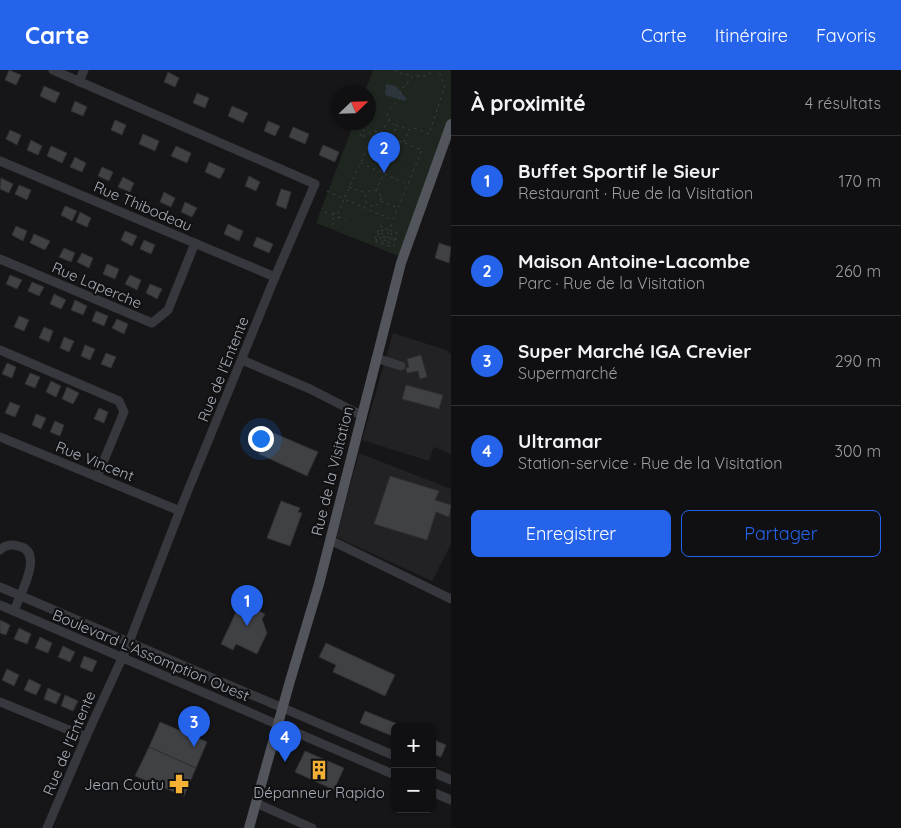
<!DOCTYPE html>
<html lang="fr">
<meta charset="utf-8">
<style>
:root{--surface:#101012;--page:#19191b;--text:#f1f3f6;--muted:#9c9d9f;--line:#303032;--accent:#2563eb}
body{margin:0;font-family:Quicksand,sans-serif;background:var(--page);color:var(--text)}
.controls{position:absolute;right:15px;bottom:15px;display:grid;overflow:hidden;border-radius:8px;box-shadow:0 1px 4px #0004}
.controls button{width:45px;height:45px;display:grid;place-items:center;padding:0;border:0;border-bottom:1px solid var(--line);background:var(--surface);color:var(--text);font:25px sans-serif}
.compass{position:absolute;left:331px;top:15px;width:45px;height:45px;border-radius:50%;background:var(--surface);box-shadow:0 1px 4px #0004;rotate:67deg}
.you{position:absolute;left:260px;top:368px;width:18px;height:18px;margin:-12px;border:4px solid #fff;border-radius:50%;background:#1a73e8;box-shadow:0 0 0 8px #1a73e833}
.badge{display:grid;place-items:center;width:32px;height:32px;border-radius:50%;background:var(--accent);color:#fff;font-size:16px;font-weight:700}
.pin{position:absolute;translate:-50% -41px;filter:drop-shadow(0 1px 2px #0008)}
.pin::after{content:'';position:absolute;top:26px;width:18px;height:15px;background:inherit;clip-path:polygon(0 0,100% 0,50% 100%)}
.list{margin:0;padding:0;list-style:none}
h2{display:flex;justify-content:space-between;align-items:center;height:65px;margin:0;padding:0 20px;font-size:21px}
h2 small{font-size:16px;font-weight:400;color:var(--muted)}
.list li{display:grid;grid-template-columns:32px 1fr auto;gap:15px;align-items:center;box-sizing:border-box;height:90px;padding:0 20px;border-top:1px solid var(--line)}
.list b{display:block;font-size:19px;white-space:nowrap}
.list p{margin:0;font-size:16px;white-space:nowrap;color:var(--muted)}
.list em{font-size:16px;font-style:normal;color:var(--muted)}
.actions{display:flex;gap:10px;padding:15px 20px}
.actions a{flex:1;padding:11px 0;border:1px solid var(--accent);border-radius:8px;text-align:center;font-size:18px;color:var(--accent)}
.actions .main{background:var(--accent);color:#fff}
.map{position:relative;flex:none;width:451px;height:758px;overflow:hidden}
header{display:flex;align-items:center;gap:30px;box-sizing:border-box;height:70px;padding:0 25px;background:var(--accent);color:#fff}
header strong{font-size:24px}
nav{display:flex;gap:28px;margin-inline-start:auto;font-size:18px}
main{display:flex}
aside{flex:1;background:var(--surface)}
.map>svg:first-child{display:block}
.built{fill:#222225}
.green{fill:#1e261f}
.water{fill:#2c353c}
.building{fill:#404145;stroke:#303034}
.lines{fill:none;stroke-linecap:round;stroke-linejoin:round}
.path{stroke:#3d3f44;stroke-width:1;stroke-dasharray:2.5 4;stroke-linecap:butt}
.minor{stroke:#37383d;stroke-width:9}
.major{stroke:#53555c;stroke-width:10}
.labels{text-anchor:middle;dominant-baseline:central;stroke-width:4.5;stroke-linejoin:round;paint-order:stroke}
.street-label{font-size:15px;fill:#a8adb8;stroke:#111113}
.poi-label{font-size:15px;fill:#a8adb8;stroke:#111113;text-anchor:end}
</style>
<header>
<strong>Carte</strong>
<nav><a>Carte</a><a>Itinéraire</a><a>Favoris</a></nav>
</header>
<main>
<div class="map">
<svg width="451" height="758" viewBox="0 0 451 758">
<rect width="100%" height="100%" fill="#161618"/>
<g class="built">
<path d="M393,263L446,280L451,284V384L434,377L429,391L362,370Z"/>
<path d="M359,383L451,419V474L432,511L336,467Z"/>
</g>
<path class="green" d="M373,0H451V53L401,187L316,153L354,53L368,52V22H365Z"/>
<path class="water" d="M386,14L396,16L403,25L407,28L405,31L385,25Z"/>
<g class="building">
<path d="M9,0L21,5L16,15L5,10Z"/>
<path d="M168,2L179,8L175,17L164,12Z"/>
<path d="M44,16L60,23L55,33L40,26Z"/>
<path d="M197,23L209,28L205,38L193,33Z"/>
<path d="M75,31L87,37L83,46L71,41Z"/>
<path d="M232,36L248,43L243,53L228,46Z"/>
<path d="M115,50L126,55L122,65L111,60Z"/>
<path d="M268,51L280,56L275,66L264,61Z"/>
<path d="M293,57L309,64L305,74L289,67Z"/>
<path d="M10,60L21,65L17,75L6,69Z"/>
<path d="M143,64L159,71L155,81L139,74Z"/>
<path d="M31,70L42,76L38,85L27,80Z"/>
<path d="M323,75L339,82L335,92L319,85Z"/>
<path d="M51,76L67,83L62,93L47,86Z"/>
<path d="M176,76L191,83L187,93L171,86Z"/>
<path d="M75,87L86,93L82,102L70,97Z"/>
<path d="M209,92L225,99L220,109L205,102Z"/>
<path d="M102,97L113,102L109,111L98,106Z"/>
<path d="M249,106L260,112L256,121L245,116Z"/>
<path d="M123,107L134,113L130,122L118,117Z"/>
<path d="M1,108L13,114L9,123L0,119Z"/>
<path d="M19,115L31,120L27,130L15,124Z"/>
<path d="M281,119L291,122L286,139L276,135Z"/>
<path d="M164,122L175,128L171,137L160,132Z"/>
<path d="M185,132L197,138L192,147L181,142Z"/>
<path d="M65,136L77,141L72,151L61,145Z"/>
<path d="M80,142L91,148L87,157L76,152Z"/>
<path d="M228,154L243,161L239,171L224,164Z"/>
<path d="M16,156L27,161L23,171L12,165Z"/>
<path d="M125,161L137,166L132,176L121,170Z"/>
<path d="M34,164L50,171L45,180L30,173Z"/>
<path d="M257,167L273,174L269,183L253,176Z"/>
<path d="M144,170L155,175L151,184L140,179Z"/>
<path d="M439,173L451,177L449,193L435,188Z"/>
<path d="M64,178L75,183L71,192L59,187Z"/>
<path d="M82,183L93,188L89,198L77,192Z"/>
<path d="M107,194L119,199L115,209L103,204Z"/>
<path d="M10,205L22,210L17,219L6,214Z"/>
<path d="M130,205L141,210L137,220L125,214Z"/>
<path d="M32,212L44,217L39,226L28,221Z"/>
<path d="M150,214L162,219L157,229L146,223Z"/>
<path d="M54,224L66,230L61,239L50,234Z"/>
<path d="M75,230L87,236L83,245L71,240Z"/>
<path d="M96,241L108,246L104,256L92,251Z"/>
<path d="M19,246L29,250L24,261L14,257Z"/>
<path d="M117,249L128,254L124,264L112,258Z"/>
<path d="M44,257L53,261L49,272L39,268Z"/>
<path d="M64,267L74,271L69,282L60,278Z"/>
<path d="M85,275L95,279L90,290L81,286Z"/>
<path d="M106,283L116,287L111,298L101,294Z"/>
<path d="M421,285L427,307L420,309L418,301L407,303L406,298L409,297L407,289Z"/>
<path d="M7,293L16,297L12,308L2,304Z"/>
<path d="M30,303L40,307L35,318L25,314Z"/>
<path d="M51,311L61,316L56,327L46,322Z"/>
<path d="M406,315L443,325L439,339L402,329Z"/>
<path d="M67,317L79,323L73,334L62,329Z"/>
<path d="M10,332L20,336L15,347L5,343Z"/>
<path d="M99,338L108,342L104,353L94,349Z"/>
<path d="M36,344L46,348L41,359L32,355Z"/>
<path d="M55,351L64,355L60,366L50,362Z"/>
<path d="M269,361L318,382L307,406L259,384Z"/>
<path d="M390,406L439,421L435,430L451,435L449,447L436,442L427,470L374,454Z"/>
<path d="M281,431L300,438L298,442L302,443L290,476L267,468Z"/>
<path d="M250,536L265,544L262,549L267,563L257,584L236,574L233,580L221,574L237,540L246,545Z"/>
<path d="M0,550L10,555L6,565L0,563Z"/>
<path d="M19,558L31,564L27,574L14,569Z"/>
<path d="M40,567L52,573L48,583L35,578Z"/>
<path d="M326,573L395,605L385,626L333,602L336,595L319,587Z"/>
<path d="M63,576L75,582L70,592L58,587Z"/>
<path d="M84,586L97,591L92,602L80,597Z"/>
<path d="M7,599L19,605L14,616L2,610Z"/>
<path d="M29,609L41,615L36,625L24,620Z"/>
<path d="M48,618L61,624L56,634L44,629Z"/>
<path d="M65,625L78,631L73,641L61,636Z"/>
<path d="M365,641L400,655L395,657V667L360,653Z"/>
<path d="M160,652L207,672L196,698L149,677Z"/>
<path d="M432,669L446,675L441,687L432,684Z"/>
<path d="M149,677L196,698L184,726L135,706Z"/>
<path d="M305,681L344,698L334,720L295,702Z"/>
</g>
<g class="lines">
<g class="path">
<path d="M397,0L396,2L413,6"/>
<path d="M396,55L410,60L414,58L429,64L445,16L440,5V0"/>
<path d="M375,61L422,80L393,150L344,129Z"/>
<path d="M381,63L389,50"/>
<path d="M364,65L363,68L360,66L363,60L372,64"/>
<path d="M392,67L396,57L387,47L389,40L399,30L401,20L413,6H428L432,0"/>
<path d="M404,72L409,60"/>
<path d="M361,93L407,114"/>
<path d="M349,117L366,123"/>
<circle cx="373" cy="128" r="8"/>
<path d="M327,121L344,129L338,143L340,144L337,150L332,148L334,142L338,143"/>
<path d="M376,121L398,71"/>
<path d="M381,131L398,138"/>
<path d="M325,142L333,145"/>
<path d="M339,147L346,150"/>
<path d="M332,155L335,150"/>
<path d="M383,167L389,168L381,163L380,169L389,171L391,169C390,164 385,160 380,160L376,170L390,173L394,170C392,162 387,159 380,156L374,171L392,177L394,176L397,163L389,160L393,151"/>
</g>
<g class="minor">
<path d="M79,12L84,0"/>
<path d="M0,91L275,207"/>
<path d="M0,189L152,253L168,240L195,173"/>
<path d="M0,280L119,331L124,342L97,407"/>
<path d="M376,288L401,296"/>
<path d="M242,290L310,319L361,345"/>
<path d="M0,367L180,441"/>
<path d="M330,470L451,529"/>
<path d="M0,480C5,475 11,474 18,476C46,481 19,526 14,541"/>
<path d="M0,517L395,686"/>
<path d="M0,535L395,705"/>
<path d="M0,632L86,667"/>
<path d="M432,702L451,710"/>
<path d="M432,722L451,730"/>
<path d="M256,733L312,758"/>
<path d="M47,758L86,667L128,575L182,435L275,207L315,114L53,0"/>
</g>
<path class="major" d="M249,758L290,611L319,514L401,193L451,54"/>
</g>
<defs>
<symbol id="building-bare" viewBox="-9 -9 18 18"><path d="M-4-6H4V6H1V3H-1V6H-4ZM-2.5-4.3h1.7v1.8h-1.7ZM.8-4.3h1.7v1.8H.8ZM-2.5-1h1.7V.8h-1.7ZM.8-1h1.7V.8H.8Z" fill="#f2b134" stroke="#111113" stroke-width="2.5" paint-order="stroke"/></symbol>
<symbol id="pharmacy-bare" viewBox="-9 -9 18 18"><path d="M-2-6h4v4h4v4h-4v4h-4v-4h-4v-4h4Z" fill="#f2b134" stroke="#111113" stroke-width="2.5" paint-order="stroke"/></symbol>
</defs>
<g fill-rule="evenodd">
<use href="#building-bare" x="305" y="686" width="28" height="28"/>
<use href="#pharmacy-bare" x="165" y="700" width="28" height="28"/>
</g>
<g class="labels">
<g class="street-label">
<text transform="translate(143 136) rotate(23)">Rue Thibodeau</text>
<text transform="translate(97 215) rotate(23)">Rue Laperche</text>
<text transform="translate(223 299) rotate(-68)">Rue de l'Entente</text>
<text transform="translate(95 391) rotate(22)">Rue Vincent</text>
<text transform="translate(332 401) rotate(-76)">Rue de la Visitation</text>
<text transform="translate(151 585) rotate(23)">Boulevard L'Assomption Ouest</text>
<text transform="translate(69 673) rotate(-67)">Rue de l'Entente</text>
</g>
<g class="poi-label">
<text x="164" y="714">Jean Coutu</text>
<text x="319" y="722" text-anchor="middle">Dépanneur Rapido</text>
</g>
</g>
</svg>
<div class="controls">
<button>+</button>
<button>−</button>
</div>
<svg class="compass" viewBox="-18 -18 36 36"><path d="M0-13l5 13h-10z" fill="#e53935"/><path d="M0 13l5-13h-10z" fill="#9c9d9f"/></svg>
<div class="you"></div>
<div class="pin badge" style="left:247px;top:556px">1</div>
<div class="pin badge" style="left:384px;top:103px">2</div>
<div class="pin badge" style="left:194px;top:677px">3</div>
<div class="pin badge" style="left:285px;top:692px">4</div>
</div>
<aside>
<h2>À proximité<small>4 résultats</small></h2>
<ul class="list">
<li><span class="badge">1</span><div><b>Buffet Sportif le Sieur</b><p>Restaurant · Rue de la Visitation</p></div><em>170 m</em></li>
<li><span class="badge">2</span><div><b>Maison Antoine-Lacombe</b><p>Parc · Rue de la Visitation</p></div><em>260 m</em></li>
<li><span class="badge">3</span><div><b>Super Marché IGA Crevier</b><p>Supermarché</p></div><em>290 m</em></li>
<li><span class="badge">4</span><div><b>Ultramar</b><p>Station-service · Rue de la Visitation</p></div><em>300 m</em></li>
</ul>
<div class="actions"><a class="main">Enregistrer</a><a>Partager</a></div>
</aside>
</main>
